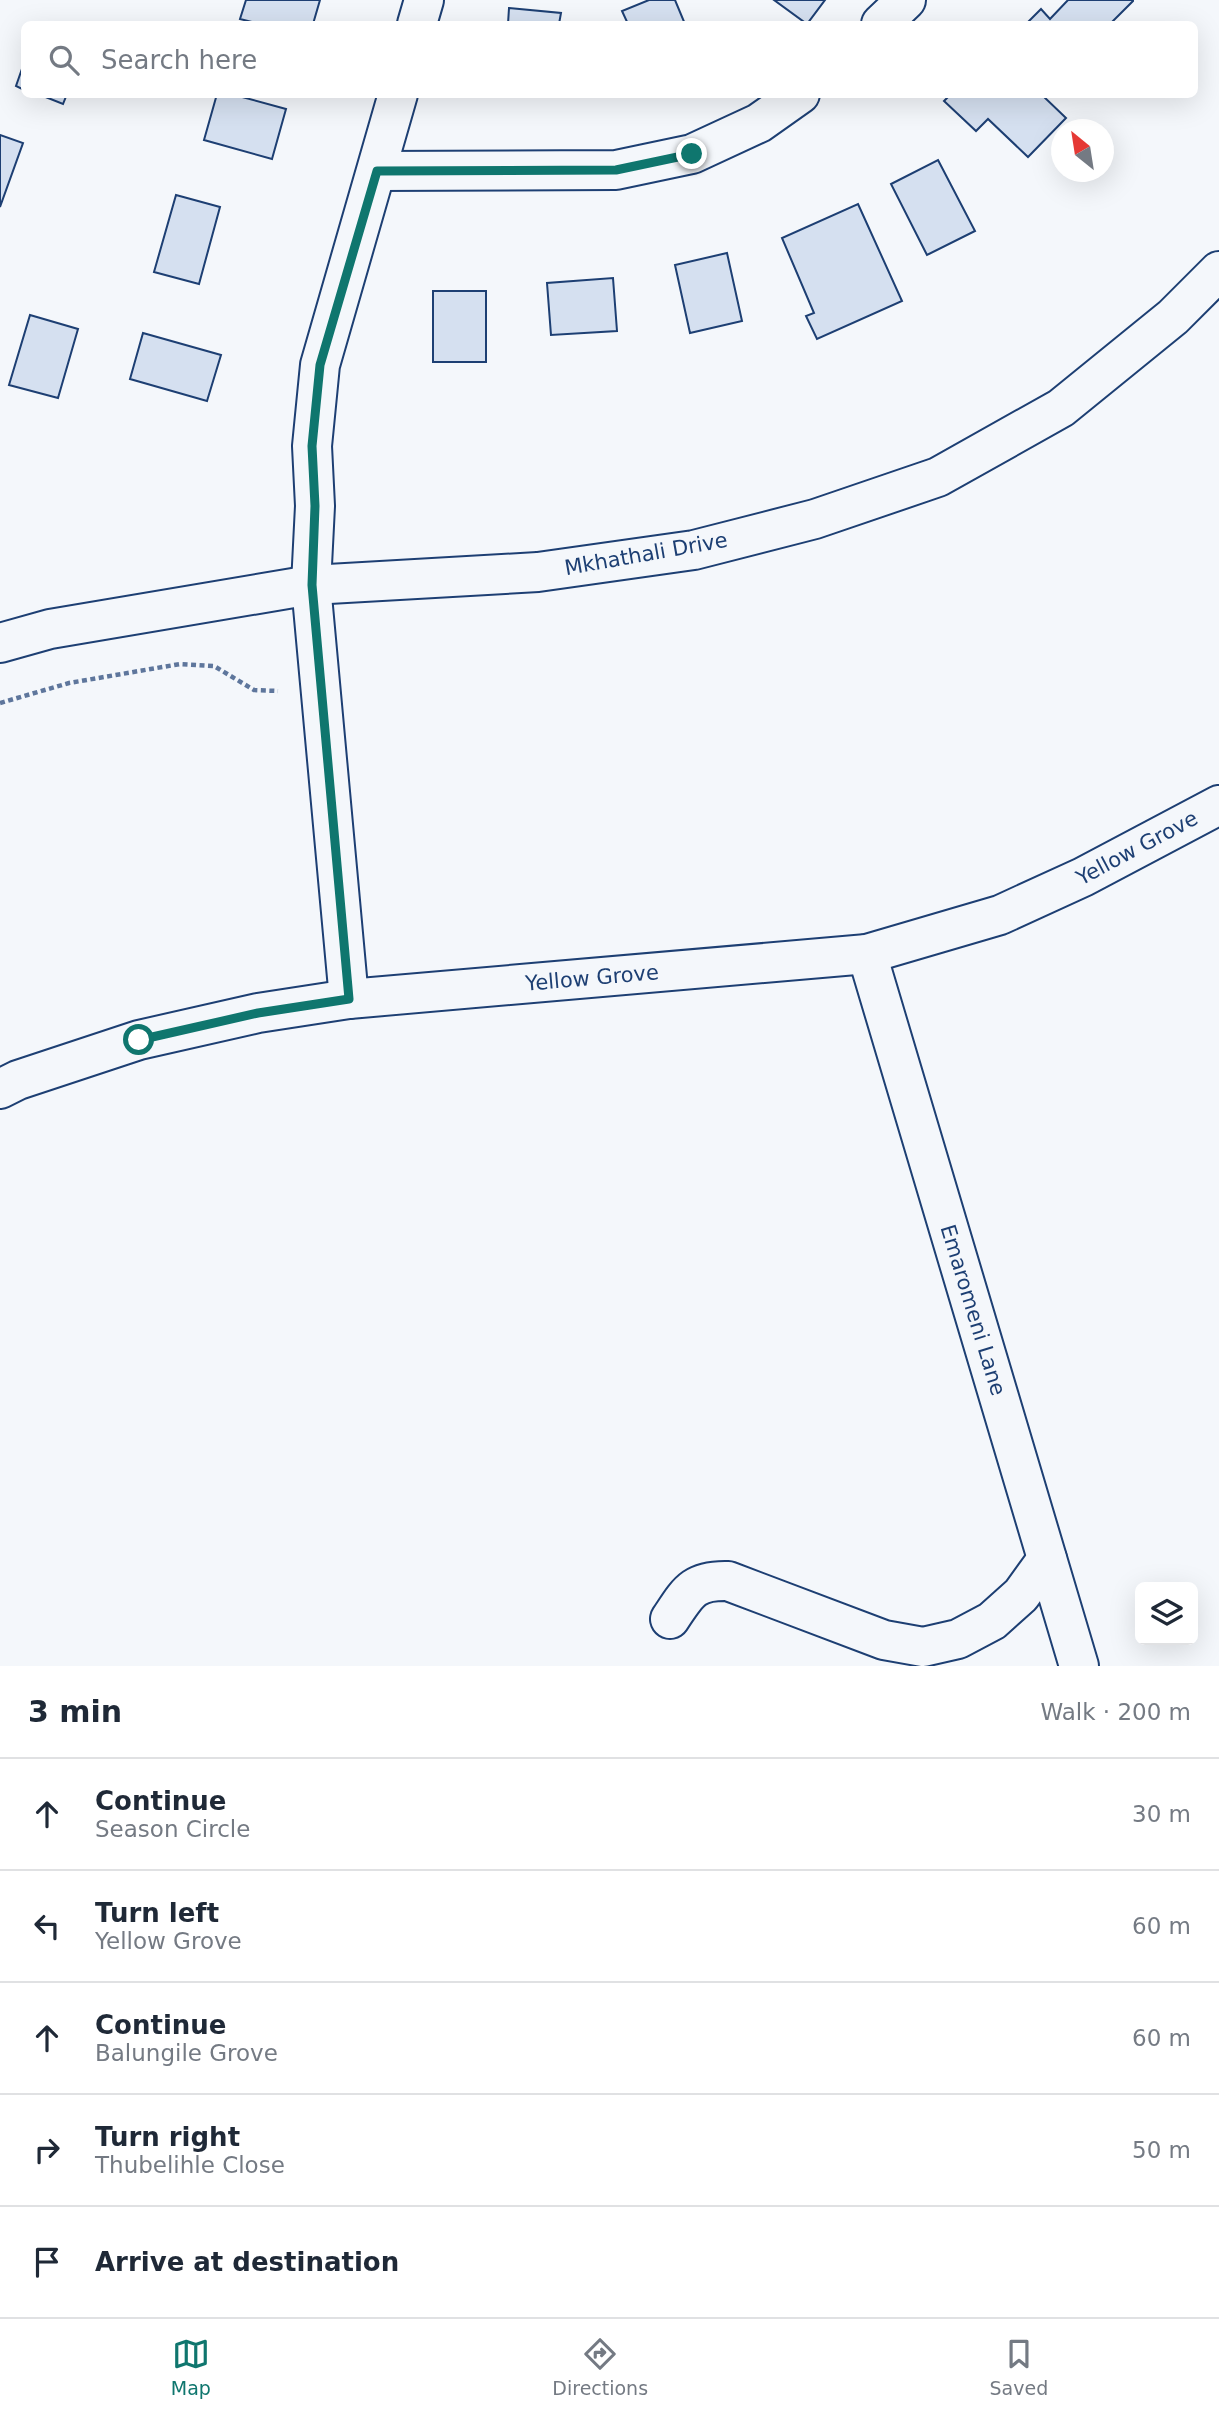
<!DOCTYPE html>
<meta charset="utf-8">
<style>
:root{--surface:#fff;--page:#f2f2f3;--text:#1f2937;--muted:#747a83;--line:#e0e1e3;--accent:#0f766e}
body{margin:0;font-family:"DejaVu Sans",sans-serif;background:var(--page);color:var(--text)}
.controls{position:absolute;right:21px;bottom:21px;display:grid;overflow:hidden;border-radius:10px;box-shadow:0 7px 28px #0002}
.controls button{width:63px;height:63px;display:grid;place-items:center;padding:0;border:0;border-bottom:2px solid var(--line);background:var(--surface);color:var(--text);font:35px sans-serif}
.compass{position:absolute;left:1051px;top:119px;width:63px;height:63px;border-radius:50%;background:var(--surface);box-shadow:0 7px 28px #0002;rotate:330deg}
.stop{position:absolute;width:21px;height:21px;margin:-16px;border:5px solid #0f766e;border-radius:50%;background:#fff}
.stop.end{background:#0f766e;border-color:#fff;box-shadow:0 2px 7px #0008}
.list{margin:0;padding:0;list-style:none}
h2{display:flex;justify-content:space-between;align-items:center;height:91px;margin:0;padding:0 28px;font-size:30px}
h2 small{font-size:23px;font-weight:400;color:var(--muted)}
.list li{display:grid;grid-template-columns:46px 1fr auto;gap:21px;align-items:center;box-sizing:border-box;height:112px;padding:0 28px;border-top:2px solid var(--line)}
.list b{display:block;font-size:26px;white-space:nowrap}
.list p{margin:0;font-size:23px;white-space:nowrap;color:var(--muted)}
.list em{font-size:23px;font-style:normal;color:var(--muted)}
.icon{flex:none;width:38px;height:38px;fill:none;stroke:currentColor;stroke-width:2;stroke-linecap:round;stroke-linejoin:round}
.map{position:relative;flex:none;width:1219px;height:1666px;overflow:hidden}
.search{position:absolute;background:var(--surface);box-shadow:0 7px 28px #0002;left:21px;right:21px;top:21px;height:77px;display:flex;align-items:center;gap:18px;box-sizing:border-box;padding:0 24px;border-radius:10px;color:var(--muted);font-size:26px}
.sheet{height:651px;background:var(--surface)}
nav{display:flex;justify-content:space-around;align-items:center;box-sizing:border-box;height:98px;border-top:2px solid var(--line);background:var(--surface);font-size:19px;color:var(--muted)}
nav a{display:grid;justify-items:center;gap:4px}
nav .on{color:var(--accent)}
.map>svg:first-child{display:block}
.building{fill:#d5e0f0;stroke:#1d3f73;stroke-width:2}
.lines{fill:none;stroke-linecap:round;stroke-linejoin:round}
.minor-casing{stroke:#1d3f73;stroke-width:42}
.path{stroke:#5e769c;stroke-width:4.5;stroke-dasharray:5 3.5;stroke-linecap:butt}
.minor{stroke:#f4f7fb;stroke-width:38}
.route{stroke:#0f766e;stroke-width:9}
.labels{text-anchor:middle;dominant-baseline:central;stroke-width:5;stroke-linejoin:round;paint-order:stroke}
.street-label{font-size:21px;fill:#1d3f73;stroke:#f4f7fb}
</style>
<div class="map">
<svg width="1219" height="1666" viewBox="0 0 1219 1666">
<rect width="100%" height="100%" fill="#f4f7fb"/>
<g class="building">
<path d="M246,0H320L313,24H260L240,19Z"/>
<path d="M649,0H675L685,24H628L622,11Z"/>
<path d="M774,0H825L807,24Z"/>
<path d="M1068,0H1133V1L1110,24H1026L1041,9L1050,19Z"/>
<path d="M509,8L561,13L559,24H508Z"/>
<path d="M24,63V90L16,86Z"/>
<path d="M38,94H67L63,104Z"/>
<path d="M217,94H231L286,109L272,159L204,140Z"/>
<path d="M951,94H1041L1066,118L1028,157L988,119L976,131L944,101Z"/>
<path d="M0,135L23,143L0,207Z"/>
<path d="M938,160L975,231L927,255L891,184Z"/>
<path d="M176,195L220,207L199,284L154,272Z"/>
<path d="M858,204L902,301L817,339L806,316L814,313L782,238Z"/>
<path d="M727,253L742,321L690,333L675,265Z"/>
<path d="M613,278L617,331L551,335L547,283Z"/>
<rect x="433" y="291" width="53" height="71"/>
<path d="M30,315L78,329L58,398L9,385Z"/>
<path d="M143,333L221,355L207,401L130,379Z"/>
</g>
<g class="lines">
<defs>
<g id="minor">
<path d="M417,24L424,0"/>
<path d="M881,24L906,0"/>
<path d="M398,94L320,365L312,446L315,506L311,585L349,999L867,954L1000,915L1083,877L1219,805"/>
<path d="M377,171L616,170L692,154L759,123L800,94"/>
<path d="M0,643L50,629L311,585L538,572L694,550L815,519L938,477L1061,408L1173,317L1219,271"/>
<path d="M867,954L1079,1666"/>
<path d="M0,1089L18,1080L139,1040L258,1013L349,999"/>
<path d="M670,1619C688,1592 693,1580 728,1581L884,1640L923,1647L958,1639L992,1621L1021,1595L1047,1559"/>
</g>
</defs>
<use href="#minor" class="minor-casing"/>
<path class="path" d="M0,703L69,683L180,664L214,666L254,690L278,691"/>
<use href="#minor" class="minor"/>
</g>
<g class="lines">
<path class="route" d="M139,1040L258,1013L349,999L312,585L315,506L312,446L320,365L377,171L616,170L692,154"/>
</g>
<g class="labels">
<g class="street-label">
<text transform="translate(646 554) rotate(-10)">Mkhathali Drive</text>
<text transform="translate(1137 848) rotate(-28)">Yellow Grove</text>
<text transform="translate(592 978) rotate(-5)">Yellow Grove</text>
<text transform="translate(973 1310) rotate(73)">Emaromeni Lane</text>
</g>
</g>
</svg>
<div class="controls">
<button><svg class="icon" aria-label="layers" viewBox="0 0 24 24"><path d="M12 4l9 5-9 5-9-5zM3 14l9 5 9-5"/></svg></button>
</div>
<svg class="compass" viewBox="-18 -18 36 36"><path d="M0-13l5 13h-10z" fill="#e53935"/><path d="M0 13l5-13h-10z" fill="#747a83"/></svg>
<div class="stop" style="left:139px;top:1040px"></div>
<div class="stop end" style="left:692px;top:154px"></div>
<div class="search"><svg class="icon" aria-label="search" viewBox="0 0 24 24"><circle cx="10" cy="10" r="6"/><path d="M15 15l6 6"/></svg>Search here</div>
</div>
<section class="sheet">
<h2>3 min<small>Walk · 200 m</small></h2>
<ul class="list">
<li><svg class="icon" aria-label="ahead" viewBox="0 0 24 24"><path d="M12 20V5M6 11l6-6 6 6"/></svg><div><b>Continue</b><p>Season Circle</p></div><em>30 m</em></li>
<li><svg class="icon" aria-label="left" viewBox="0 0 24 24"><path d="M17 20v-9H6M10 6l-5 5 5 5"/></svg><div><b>Turn left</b><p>Yellow Grove</p></div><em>60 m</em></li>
<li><svg class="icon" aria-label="ahead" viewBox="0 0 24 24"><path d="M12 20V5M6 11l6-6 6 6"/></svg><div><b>Continue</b><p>Balungile Grove</p></div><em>60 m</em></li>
<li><svg class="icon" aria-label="right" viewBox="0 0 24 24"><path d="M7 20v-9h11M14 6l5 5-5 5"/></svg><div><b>Turn right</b><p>Thubelihle Close</p></div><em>50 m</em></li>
<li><svg class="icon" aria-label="arrive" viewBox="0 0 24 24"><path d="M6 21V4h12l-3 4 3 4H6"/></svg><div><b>Arrive at destination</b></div></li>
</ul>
</section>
<nav>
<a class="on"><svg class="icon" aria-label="map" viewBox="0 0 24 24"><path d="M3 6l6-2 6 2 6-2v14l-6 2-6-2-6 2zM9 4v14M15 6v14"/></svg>Map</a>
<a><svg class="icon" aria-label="directions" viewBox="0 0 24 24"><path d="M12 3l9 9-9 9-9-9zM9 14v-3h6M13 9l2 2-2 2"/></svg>Directions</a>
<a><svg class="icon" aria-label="saved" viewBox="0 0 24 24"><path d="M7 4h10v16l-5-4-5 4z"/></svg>Saved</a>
</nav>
